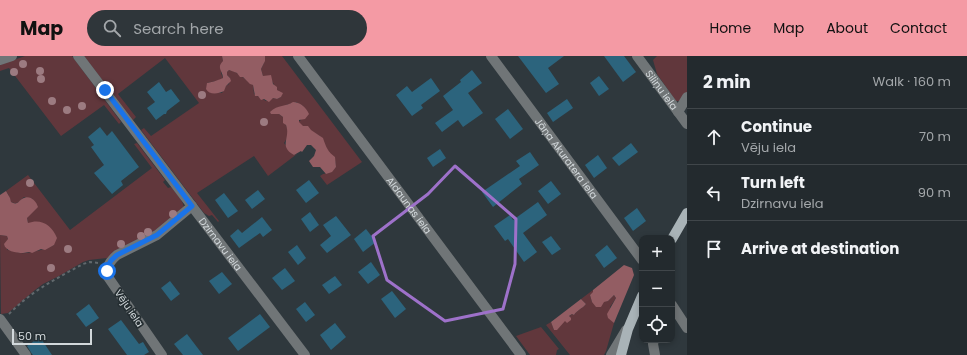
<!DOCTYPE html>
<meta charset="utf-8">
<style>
:root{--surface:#232a2e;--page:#2f363a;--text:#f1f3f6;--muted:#a3a7aa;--line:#40464a;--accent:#f49aa4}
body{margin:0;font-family:Poppins,sans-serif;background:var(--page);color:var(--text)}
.controls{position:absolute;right:12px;bottom:12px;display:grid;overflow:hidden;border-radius:8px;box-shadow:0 2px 6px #0003}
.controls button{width:36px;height:36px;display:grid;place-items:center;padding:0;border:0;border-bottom:1px solid var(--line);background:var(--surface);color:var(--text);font:20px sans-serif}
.scale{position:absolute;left:12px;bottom:10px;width:80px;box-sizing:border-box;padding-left:4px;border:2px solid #d2d8db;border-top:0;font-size:11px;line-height:14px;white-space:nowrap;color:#d2d8db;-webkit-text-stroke:3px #252e32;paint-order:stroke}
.stop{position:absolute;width:12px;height:12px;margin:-9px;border:3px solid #1a73e8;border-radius:50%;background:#fff}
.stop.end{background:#1a73e8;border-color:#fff;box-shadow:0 1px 4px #0008}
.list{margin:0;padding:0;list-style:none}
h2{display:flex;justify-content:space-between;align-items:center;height:52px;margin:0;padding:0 16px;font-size:17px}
h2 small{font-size:13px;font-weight:400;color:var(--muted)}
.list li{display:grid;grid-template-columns:26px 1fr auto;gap:12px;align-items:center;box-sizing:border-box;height:56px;padding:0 16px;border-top:1px solid var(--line)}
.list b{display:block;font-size:15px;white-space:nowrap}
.list p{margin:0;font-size:13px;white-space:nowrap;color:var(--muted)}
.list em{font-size:13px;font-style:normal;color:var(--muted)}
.icon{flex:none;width:22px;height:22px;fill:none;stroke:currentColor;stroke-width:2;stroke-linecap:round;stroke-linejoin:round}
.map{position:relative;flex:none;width:687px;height:299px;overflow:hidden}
header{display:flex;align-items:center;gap:24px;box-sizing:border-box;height:56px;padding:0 20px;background:var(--accent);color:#111}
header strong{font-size:19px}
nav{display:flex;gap:22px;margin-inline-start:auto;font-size:14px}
.search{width:280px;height:36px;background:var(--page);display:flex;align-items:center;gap:10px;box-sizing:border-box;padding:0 14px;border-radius:22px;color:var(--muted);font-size:15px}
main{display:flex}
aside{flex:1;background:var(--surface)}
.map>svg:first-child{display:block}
.green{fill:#61373c}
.forest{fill:#935d63}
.building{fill:#2c647d}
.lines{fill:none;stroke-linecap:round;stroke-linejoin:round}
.path{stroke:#61696d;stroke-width:2;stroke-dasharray:3 3;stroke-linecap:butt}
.minor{stroke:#707577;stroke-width:10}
.major{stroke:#a9b3b7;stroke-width:10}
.tree{fill:#9c7b81}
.route{stroke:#1a73e8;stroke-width:5}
.marked{fill:none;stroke:#9e71ca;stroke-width:3;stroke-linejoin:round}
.labels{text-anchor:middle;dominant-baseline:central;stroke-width:3.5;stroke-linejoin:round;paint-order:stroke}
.street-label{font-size:10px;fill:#d2d8db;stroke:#252e32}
</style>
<header>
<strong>Map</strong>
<div class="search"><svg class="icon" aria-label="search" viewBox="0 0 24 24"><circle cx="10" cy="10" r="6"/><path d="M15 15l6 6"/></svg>Search here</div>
<nav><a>Home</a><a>Map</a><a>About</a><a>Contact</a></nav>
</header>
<main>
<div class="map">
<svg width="687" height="299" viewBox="0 0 687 299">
<rect width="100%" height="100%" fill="#2f383d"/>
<g class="green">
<path d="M25,0H72L121,66L119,68L104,49L61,80L9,12L0,15V9Z"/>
<path d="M84,0H222L223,5L221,17L223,22L221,24L207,27L211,37H222L226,30L229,28L230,22L227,19V16L229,14C239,16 245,24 253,29L254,38L266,45L273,42L277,43L281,41L282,37L278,36L272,25L267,20H263L261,13L264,7L265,0H282L362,106L327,129L320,120L323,118L328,117L336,111L335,104L330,99L320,80L302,70L298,66L301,64L303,50L296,46L286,49L276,58H279L283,61V65C289,72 290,79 284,87L294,99L297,98L268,120L254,100L197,137L219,165L218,166L212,159L209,160L204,157L141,74L144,72L151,80L199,47L165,2L118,38L136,61L133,64Z"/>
<path d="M657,0H687V36L681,45H676L657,18L653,4Z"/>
<path d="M137,87L165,124L163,126L168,132L171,131C176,137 183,144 184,152L159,175L107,202L89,204L83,206L59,220L43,228L35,234L8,257L1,258L0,179L7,180L8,183L7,194C12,194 15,196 20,197C29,198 46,193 54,189L28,167L27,162L31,156L33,143L24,141C19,145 18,149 11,146L8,138L6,135L28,119L70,174L152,112L134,88Z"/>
<path d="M593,234L594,236L590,239L592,246L608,245L614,239L616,242L610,251L612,264L614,267L606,295L604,299H570L546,269L551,266L554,274L572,258L574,259C577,254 582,253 586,248L581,243Z"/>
<path d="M541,271L559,293L557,294L556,299H530L516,280Z"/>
</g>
<g class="forest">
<path d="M222,0H265V5L261,13L263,20L271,19L273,28L277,31V34L283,37L281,41L277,43L273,42L269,46L264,43L261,44L258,40H255L253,29L250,28L243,21H240L237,17L229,14L227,16V19L230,22L231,25L226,30L224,35C218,38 209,39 206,33L207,27C210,27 221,23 223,22C223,15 216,12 223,5Z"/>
<path d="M293,46C300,46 306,51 309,58L305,63L299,64V66L303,70H308L311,74L323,82C326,91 328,96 335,101L336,111L332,116L326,118L320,111H313L309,105L314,100L316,94L311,89H307L302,96L301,95L294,99C278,90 291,82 286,69L283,67V61L279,58H271L270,56C278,48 286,51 293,46Z"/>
<path d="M6,135L10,142L11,146C13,147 15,148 17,147C18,147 21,143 22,143C29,138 36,144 38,151L27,162L28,167C41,162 52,169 57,182L54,189L45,194L41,193L32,197C28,195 27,197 23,197C16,197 5,195 4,188L8,183L7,180L0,179V139Z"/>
<path d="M624,209L632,212L634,219L614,267L608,262L607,258L616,242L614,239L608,245L604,246L601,251H596L592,246L590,239L593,236V234Z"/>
<path d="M581,243L586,248C582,253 577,254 574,259L572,258L569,260L571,262V264L567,267L565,265L557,274H554L551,266Z"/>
</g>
<g class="building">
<path d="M518,0H564L548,12L559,28L546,37Z"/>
<path d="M604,0H624L636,16L623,26Z"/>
<path d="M472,14L482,27L468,37L483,57L463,71L458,64L442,76L435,67L453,54L443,40L461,26L460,24Z"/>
<path d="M599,20L609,33L599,40L590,27Z"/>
<path d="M431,22L440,35L421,49L423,52L412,60L396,39L407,30L412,36Z"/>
<path d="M159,26L166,36L171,33L180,45L167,55L166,58H164L156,64L147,52L155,46L147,36Z"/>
<path d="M567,43L573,52L553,66L547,57Z"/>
<path d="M508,53L523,73L510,83L495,63Z"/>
<path d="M100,71L107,80L112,75L139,111L121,125L123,129L112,138L94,117L104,109L91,91L94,89L88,81Z"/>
<path d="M631,87L638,96L619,110L612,102Z"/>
<path d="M440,93L446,102L433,111L427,102Z"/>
<path d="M530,96L539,109L519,123L522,128L493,151L482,136L520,110L516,105Z"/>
<path d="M598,99L607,112L594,122L585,109Z"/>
<path d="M309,124L319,137L306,147L296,134Z"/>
<path d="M551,125L561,138L548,148L538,135Z"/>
<path d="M258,134L265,143L252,153L245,144Z"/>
<path d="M224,137L238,155L228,162L215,144Z"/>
<path d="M538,146L547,159L523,177L537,196L524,206L508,183L505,185L494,170L510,159L513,164Z"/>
<path d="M637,152L646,165L633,175L624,162Z"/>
<path d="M310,156L319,169L310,176L301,163Z"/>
<path d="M336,160L351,179L327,197L320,189L331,180L323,169Z"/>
<path d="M262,161L272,174L263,181L260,177L239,192L230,180L238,173L242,177Z"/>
<path d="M366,173L376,186L363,196L354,183Z"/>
<path d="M551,180L561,193L552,199L542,186Z"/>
<path d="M297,189L306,202L298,209L288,196Z"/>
<path d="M607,189L617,202L604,212L595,199Z"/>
<path d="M371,206L380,219L368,228L358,216Z"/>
<path d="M285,212L295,225L282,234L272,222Z"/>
<path d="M222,216L232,228L219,238L209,225Z"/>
<path d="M335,220L342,229L329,238L322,229Z"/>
<path d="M170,225L180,238L171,245L161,232Z"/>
<path d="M392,235L406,253L395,262L381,243Z"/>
<path d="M305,246L315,259L306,266L296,253Z"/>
<path d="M89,248L99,262L86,271L76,258Z"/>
<path d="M260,258L270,271L238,295L228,282Z"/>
<path d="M121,264L139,288L143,286L149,296L144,299H127L108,273Z"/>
<path d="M335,267L346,281L331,294L320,279Z"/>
<path d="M187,278L203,299H183L174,288Z"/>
<path d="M40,281L52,299H33L32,298L27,290Z"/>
</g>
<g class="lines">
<path class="path" d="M9,258C30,236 57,222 83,208L90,206L99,207"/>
<g class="minor">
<path id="s1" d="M78,0L305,299"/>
<path id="s2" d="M298,0L521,299"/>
<path id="s3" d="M491,0L642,204"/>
<path id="s4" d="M637,0L687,68"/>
<path d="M0,4L12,0"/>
<path d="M678,56L687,41"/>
<path d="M672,249L687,272"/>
<path d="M0,263L26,299"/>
<path d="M654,284L653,288L655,299"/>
<path d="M162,299L108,221C106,211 109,206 117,199L157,179L192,150"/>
<path d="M611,299L626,274"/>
</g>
<g class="major">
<path d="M672,183L687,157"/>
<path d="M621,299L628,273L642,240"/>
</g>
</g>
<g class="tree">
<circle cx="23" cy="8" r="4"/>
<circle cx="40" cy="15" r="4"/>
<circle cx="14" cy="16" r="4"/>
<circle cx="41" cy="23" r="4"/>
<circle cx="202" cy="39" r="4"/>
<circle cx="52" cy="45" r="4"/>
<circle cx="82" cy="50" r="4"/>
<circle cx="67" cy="54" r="4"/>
<circle cx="264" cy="66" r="4"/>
<circle cx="30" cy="127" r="4"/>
<circle cx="173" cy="158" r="4"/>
<circle cx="148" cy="176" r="4"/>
<circle cx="141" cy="180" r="4"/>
<circle cx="121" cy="188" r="4"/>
<circle cx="68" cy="193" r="4"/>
<circle cx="51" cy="212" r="4"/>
</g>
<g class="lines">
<path class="route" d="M105,34L192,150L157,179L117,199C111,204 108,207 107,215"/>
</g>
<path class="marked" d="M455,110L516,163L515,208L503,253L445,265L387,224L373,180L428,138Z"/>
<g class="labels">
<g class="street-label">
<text stroke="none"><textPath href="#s4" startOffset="42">Siliņu iela</textPath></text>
<text stroke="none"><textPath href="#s3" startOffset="127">Jāņa Akuratera iela</textPath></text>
<text stroke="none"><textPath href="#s2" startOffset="186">Aldaunas iela</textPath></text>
<text stroke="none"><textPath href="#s1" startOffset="236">Dzirnavu iela</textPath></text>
<text transform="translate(129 252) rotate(56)">Vēju iela</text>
</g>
</g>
</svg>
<div class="controls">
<button>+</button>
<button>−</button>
<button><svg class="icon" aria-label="locate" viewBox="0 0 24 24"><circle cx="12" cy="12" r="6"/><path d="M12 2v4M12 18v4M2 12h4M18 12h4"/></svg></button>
</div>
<div class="scale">50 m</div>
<div class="stop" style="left:107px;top:215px"></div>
<div class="stop end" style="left:105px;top:34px"></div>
</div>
<aside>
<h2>2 min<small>Walk · 160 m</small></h2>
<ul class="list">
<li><svg class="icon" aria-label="ahead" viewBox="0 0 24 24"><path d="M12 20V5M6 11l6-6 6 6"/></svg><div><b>Continue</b><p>Vēju iela</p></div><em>70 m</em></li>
<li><svg class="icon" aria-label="left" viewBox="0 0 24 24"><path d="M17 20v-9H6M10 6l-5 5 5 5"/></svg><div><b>Turn left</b><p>Dzirnavu iela</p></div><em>90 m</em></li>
<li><svg class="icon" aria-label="arrive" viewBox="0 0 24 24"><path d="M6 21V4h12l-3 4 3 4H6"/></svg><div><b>Arrive at destination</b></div></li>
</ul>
</aside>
</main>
